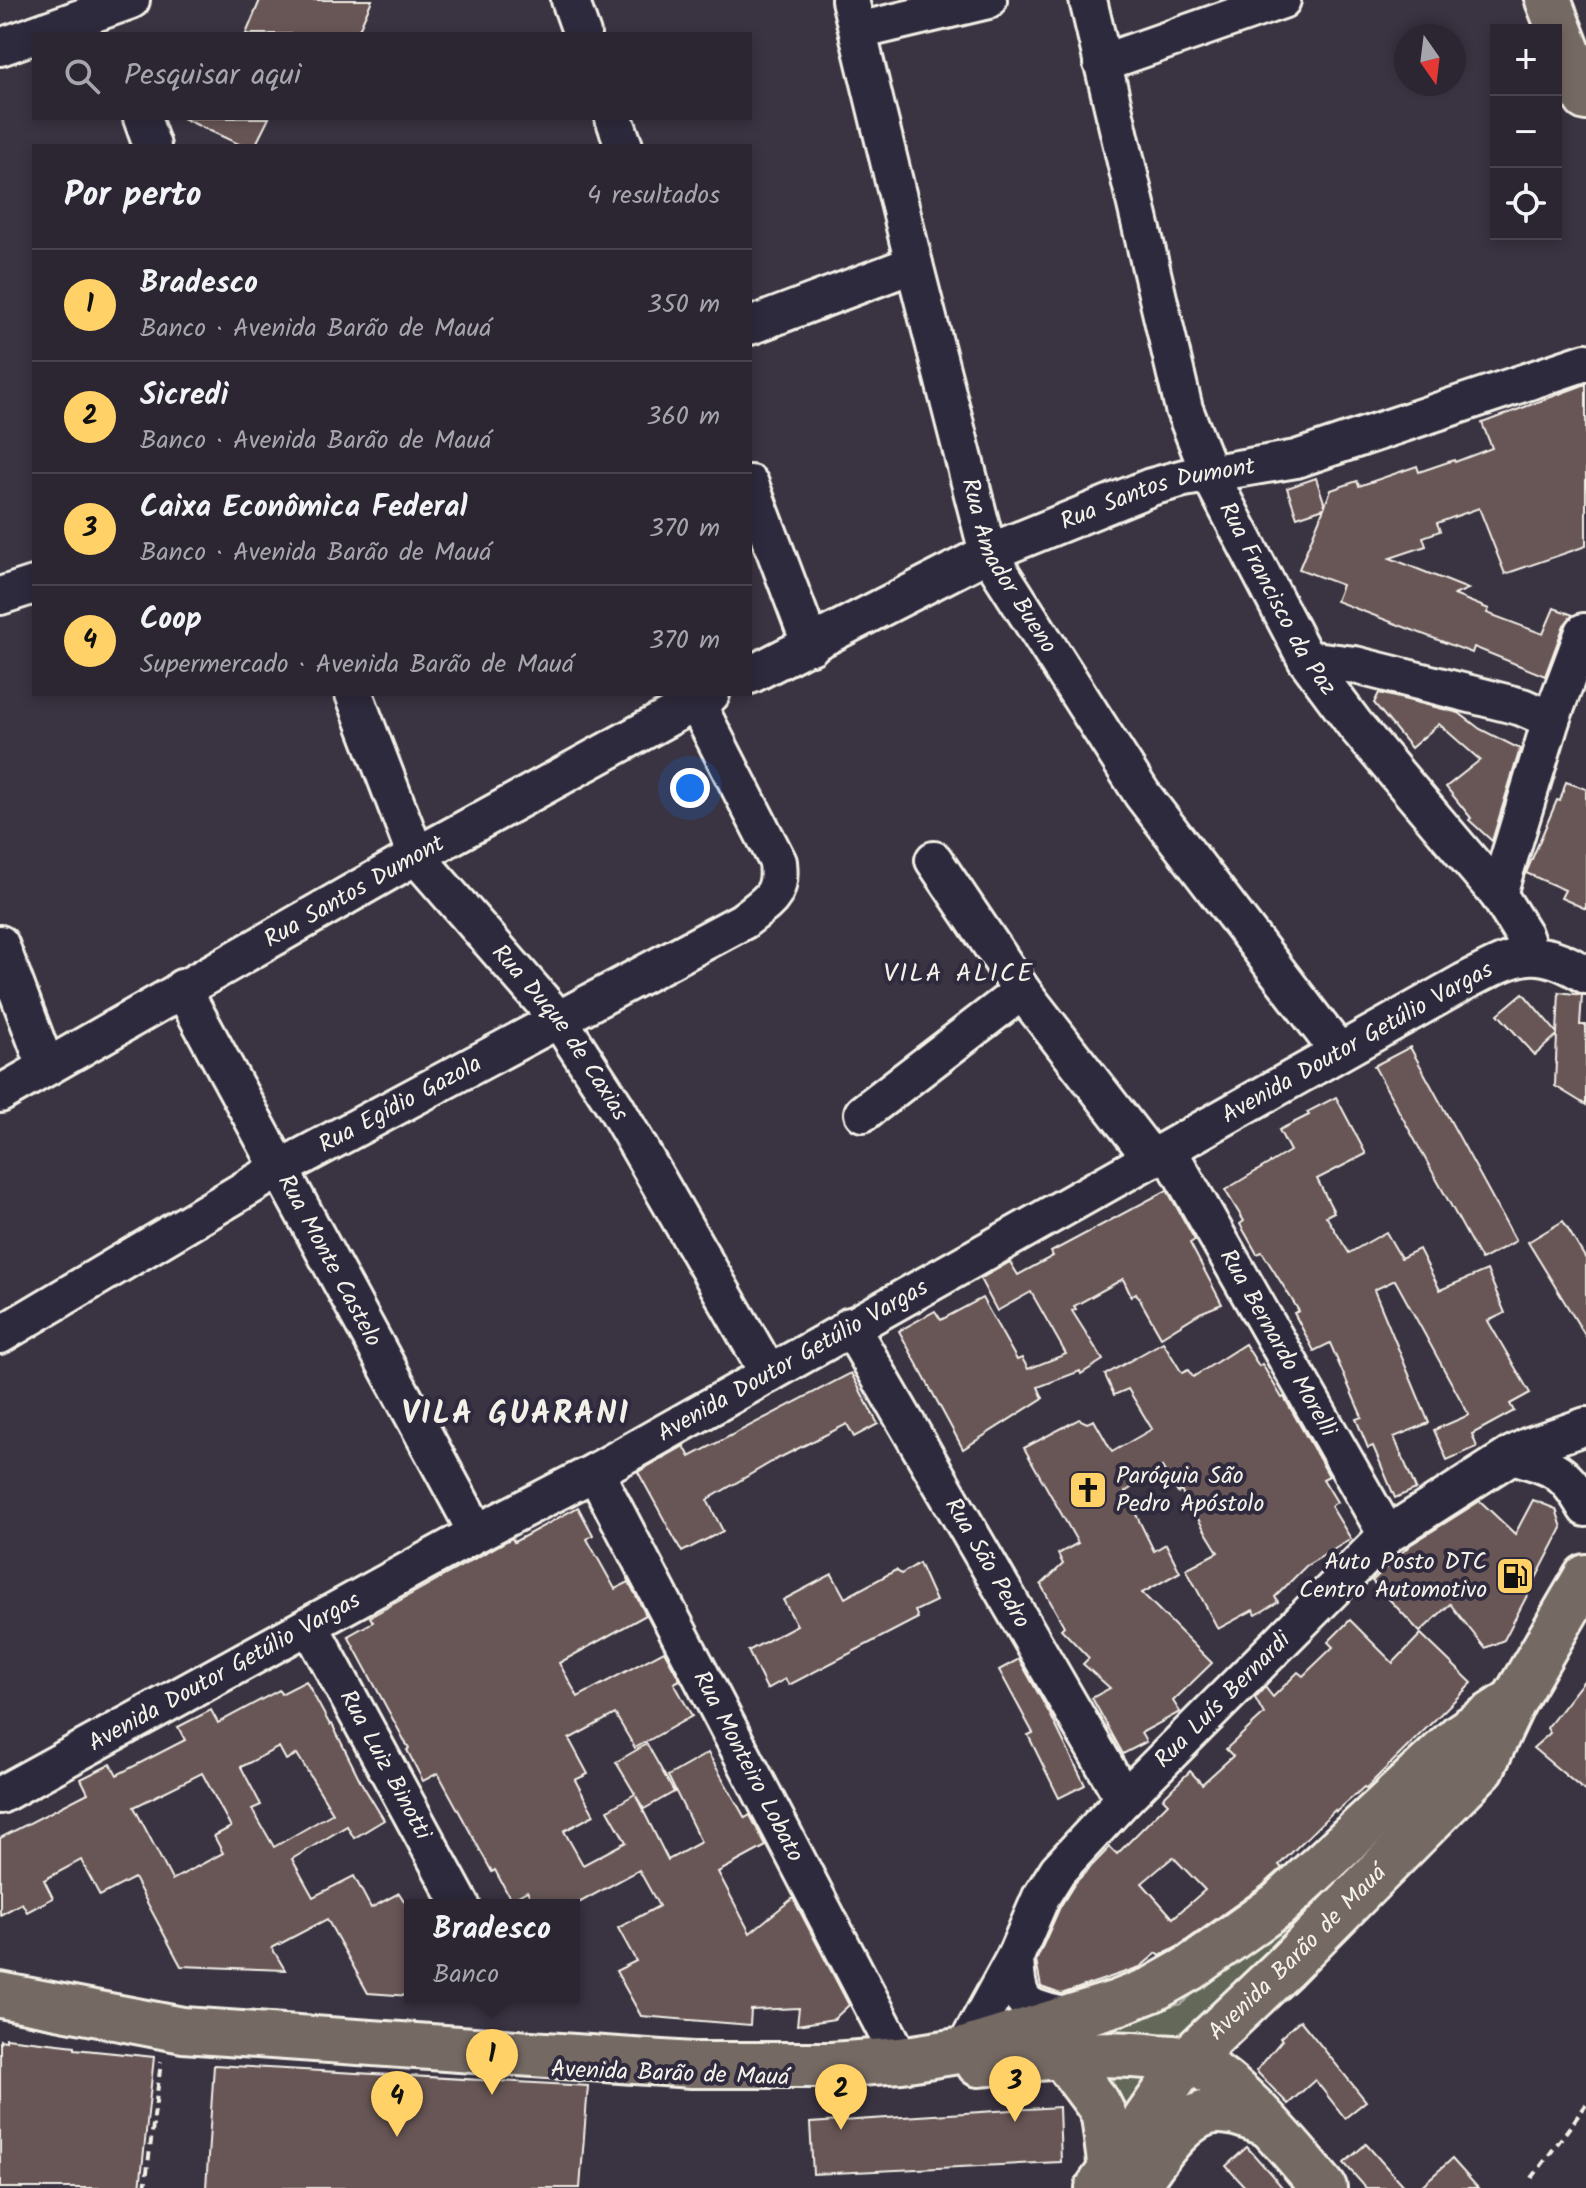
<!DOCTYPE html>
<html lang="pt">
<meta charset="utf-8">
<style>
:root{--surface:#2c2632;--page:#342e3a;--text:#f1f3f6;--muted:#a6a5ac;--line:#48434d;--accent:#ffd166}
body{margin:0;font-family:Kalam,sans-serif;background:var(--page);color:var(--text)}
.controls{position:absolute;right:24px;top:24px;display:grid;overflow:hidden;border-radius:0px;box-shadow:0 4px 12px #0003}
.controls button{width:72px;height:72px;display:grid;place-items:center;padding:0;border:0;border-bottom:2px solid var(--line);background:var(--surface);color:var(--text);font:40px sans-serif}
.compass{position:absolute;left:1394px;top:24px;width:72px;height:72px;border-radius:50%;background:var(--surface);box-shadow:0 4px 12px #0003;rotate:166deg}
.you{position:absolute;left:690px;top:788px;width:28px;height:28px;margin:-20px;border:6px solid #fff;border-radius:50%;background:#1a73e8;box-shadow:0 0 0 12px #1a73e833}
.badge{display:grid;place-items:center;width:52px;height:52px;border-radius:50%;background:var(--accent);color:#111;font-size:26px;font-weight:700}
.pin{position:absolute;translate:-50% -66px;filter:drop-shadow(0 2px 4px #0008)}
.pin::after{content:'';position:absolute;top:42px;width:28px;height:24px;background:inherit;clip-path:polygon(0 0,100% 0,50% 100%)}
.popup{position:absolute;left:404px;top:1899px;width:176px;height:104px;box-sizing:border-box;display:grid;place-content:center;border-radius:0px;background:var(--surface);filter:drop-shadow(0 2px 6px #0005);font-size:26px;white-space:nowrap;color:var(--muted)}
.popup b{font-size:30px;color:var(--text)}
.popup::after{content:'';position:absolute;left:50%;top:100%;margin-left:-16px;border:16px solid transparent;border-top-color:var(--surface)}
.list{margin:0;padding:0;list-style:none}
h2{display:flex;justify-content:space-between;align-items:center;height:104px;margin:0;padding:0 32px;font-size:34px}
h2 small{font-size:26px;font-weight:400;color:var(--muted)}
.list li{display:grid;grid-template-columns:52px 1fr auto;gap:24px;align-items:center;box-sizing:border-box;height:112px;padding:0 32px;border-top:2px solid var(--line)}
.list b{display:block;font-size:30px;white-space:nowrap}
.list p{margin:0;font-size:26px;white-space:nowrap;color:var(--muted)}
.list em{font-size:26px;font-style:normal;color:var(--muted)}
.icon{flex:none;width:44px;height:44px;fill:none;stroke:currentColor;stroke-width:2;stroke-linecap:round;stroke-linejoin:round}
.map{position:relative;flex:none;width:1586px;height:2188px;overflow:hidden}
.search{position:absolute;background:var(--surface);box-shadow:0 4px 12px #0003;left:32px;top:32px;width:720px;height:88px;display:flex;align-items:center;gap:20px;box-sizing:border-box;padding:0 28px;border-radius:0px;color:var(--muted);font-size:30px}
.panel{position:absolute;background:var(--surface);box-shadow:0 4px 12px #0003;left:32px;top:144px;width:720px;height:552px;border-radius:0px}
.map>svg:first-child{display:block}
.green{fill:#636759;stroke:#acaca0;stroke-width:2}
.building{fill:#685656;stroke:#f4f1e8;stroke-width:2;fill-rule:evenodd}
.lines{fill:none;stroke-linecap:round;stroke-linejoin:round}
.minor-casing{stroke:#f4f1e8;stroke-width:42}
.major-casing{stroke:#f4f1e8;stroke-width:50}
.path{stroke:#f4f1e8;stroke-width:4;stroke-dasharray:8 6;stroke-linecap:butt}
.minor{stroke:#2f2a3d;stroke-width:36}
.major{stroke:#756964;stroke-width:44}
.labels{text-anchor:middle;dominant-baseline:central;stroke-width:8;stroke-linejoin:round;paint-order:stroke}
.street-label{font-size:24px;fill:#f4f1e8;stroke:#2f2a3d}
.poi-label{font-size:24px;fill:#f4f1e8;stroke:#2f2a3d;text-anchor:start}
.neighbourhood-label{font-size:26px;letter-spacing:2px;fill:#f4f1e8;stroke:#2f2a3d}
.district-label{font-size:32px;font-weight:bold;letter-spacing:2px;fill:#f4f1e8;stroke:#2f2a3d}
</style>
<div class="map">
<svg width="1586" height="2188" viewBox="0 0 1586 2188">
<rect width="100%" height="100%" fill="#3a3342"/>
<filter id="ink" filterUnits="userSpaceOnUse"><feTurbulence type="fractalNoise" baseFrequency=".0125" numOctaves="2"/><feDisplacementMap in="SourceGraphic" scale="16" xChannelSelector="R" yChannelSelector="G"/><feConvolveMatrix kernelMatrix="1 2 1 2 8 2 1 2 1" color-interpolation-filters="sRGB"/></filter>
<g filter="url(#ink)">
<g class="green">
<path d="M1452,1772L1188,2051L1061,2037L1181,2004Z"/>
<path d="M1109,2073L1152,2078L1125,2108Z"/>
</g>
<g class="building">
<path d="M260,0H372L357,34H246Z"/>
<path d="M182,118H269L255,146H243Z"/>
<path d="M1586,384V546L1505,574L1479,508L1437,523L1440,531L1423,537L1426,546L1390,558L1468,589L1454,595L1489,609L1487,613L1543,634L1554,608L1573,615L1564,625L1545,676L1474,647L1472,653L1336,601L1342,585L1299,569L1324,508L1297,517L1287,488L1316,478L1325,505L1331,490L1357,481L1359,486L1417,466L1419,472L1454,460L1455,462L1492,448L1482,423Z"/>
<path d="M1379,693L1459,713L1480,729L1520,749L1492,841L1469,820L1471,818L1446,787L1480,760L1439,724L1411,748L1374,703Z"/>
<path d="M1566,782L1586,789V909L1561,898L1565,890L1526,873L1557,800L1560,801Z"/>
<path d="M1559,992L1582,995L1580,1025H1586V1105L1555,1086L1557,1035L1535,1055L1498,1014L1523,993L1557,1033Z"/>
<path d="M1410,1047L1516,1241L1481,1260L1374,1066Z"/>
<path d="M1336,1097L1366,1154L1317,1179L1334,1212L1326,1216L1349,1253L1386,1232L1401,1258L1419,1249L1440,1290L1487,1270L1505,1313L1488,1321L1530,1393L1510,1404L1514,1411L1472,1434L1477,1447L1447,1460L1434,1430L1469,1415L1395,1280L1374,1290L1429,1423L1394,1437L1416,1489L1395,1498L1373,1446L1368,1448L1356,1419L1362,1417L1330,1343L1314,1351L1294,1313L1299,1311L1262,1252L1257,1254L1240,1224L1244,1221L1225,1190L1290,1151L1279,1130L1309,1115L1307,1112Z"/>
<path d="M1167,1190L1195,1240L1190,1243L1222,1304L1200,1313L1161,1337L1136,1293L1131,1296L1123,1279L1074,1306L1076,1309L1072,1311L1103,1360L1081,1374L1080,1371L1038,1387L1043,1398L963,1449L899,1331L935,1311L941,1320L982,1298L1017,1360L1022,1358L1028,1369L1066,1354L1031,1292L997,1311L980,1279L1010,1262L1018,1275L1053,1256L1051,1252Z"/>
<path d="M1563,1221L1586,1259V1337L1528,1242Z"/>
<path d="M1163,1342L1182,1373L1188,1370L1193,1377L1245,1344L1259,1366L1262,1364L1282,1398L1284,1397L1329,1476L1323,1479L1337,1502L1331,1506L1351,1539L1306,1566L1275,1597L1278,1602L1256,1615L1253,1610L1218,1629L1186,1569L1218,1552L1181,1491L1178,1493L1162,1467L1125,1492L1154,1551L1166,1544L1180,1572L1142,1593L1212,1663L1173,1701L1180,1712L1141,1733L1146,1742L1123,1754L1092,1698L1110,1688L1083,1664L1089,1658L1061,1629L1064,1626L1041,1585L1063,1564L1058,1554L1078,1543L1024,1448L1079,1419L1087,1423L1094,1420L1112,1452L1152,1429L1128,1389L1114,1395L1105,1375Z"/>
<path d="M851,1373L878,1424L854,1437L847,1424L775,1460L707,1500L723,1531L682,1552L638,1472L684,1446L690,1457Z"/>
<path d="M1533,1500L1556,1509L1562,1528L1504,1640L1485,1648L1450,1604L1420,1632L1372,1581L1410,1545L1480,1501L1515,1534Z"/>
<path d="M578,1507L593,1535L587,1539L615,1589L629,1582L646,1615L559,1663L578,1697L664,1651L680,1680L674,1683L692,1716L635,1748L615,1714L569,1739L588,1774L575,1780L594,1815L564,1831L583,1865L626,1842L608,1810L635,1794L616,1762L647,1744L674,1792L644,1809L636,1796L668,1860L701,1842L668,1776L708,1753L745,1818L750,1815L766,1846L718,1872L750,1933L793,1898L849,2005L834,2019L797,2025L799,2008L751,2010L750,2025L641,2016L616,1971L636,1961L618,1928L659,1906L639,1870L575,1905H535L527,1891L511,1900L495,1870L492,1872L438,1773L423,1781L407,1750L409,1749L348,1636L373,1622L370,1617L487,1552L512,1538L514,1542Z"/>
<path d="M919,1563L936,1601L915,1611L918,1618L789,1685L785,1679L767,1689L748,1651L797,1625L783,1600L832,1574L845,1598L896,1570L901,1574Z"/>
<path d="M1350,1620L1393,1663L1421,1634L1472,1683L1366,1788L1364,1787L1336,1812L1335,1810L1279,1865L1282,1868L1262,1886L1177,1947L1160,1956L1157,1953L1140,1967L1061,1994L1041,1987L1036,1961L1060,1907L1075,1883L1110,1847L1117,1854L1168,1803L1163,1798L1190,1771L1202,1784L1233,1756L1226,1749L1264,1714L1255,1698L1265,1687L1273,1697L1298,1672L1303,1676L1333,1647L1328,1642ZM1173,1857L1205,1890L1173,1918L1142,1883Z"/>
<path d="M1019,1659L1051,1716L1085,1785L1059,1798L1028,1735L1033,1733L999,1670Z"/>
<path d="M1586,1678V1792L1533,1748L1550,1733L1547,1728Z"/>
<path d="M306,1681L330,1725L332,1724L362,1784L384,1820L354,1838L347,1826L292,1859L313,1897L354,1876L371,1908L399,1893L410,1910V1996L368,1993L327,1919L272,1948L285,1970L181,1966L134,1878L100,1896L81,1860L44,1880L53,1898L27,1912L22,1903L0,1915V1838L88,1793L81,1779L111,1764L117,1775L185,1740L178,1727L211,1710L218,1723L279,1690L281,1694ZM279,1747L286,1760L297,1754L333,1813L274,1847L252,1809L261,1805L241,1767ZM202,1773L231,1827L214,1836L223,1853L172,1880L134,1807Z"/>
<path d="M1300,2020L1366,2101L1345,2118L1315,2080L1288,2104L1256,2071L1282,2040L1280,2038Z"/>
<path d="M6,2038L75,2046V2049L154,2057L140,2188H0V2040L6,2041Z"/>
<path d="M214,2065L588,2086L580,2188H206Z"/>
<path d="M1059,2107L1061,2162L813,2174L810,2123Z"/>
<path d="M1366,2144L1405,2188H1366L1344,2163Z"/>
<path d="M1247,2147L1283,2188H1246L1226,2166Z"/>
<path d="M1452,2159L1478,2188H1419Z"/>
</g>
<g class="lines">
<defs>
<g id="minor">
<path d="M570,0L582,34"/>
<path id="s1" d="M850,0L914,264L988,553L1142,794L1339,1052"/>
<path id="s2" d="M1088,0L1184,409L1210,475L1306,659L1355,725L1498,894L1523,934L1530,954"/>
<path d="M858,31L988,0"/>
<path d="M36,34L131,0"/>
<path d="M0,47L34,35"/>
<path d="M1102,63L1282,0"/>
<path d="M142,118L152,146"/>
<path d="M614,118L624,146"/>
<path d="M750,326L914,264"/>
<path d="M750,484L811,646"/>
<path d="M0,596L34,585"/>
<path d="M1306,659L1355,665L1522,707L1551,720"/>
<path id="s3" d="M750,675L988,553L1151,487L1184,478L1296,459L1586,362"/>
<path id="s4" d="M354,694L416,856L559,1020L615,1106L769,1374"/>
<path d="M934,860L1022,991L1152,1159"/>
<path d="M1498,894L1551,720L1584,632"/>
<path d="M0,944L46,1067"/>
<path id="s5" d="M182,988L477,1533"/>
<path id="s6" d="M0,1094L416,856L711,694"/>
<path d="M863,1113L1022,991"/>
<path id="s7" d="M1168,1150L1387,1535"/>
<path id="s8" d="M850,1326L1124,1799"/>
<path id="s9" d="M0,1335L279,1169L743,921C768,901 782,897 778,862L696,702"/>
<path d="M1512,1455C1553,1467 1564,1469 1586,1508"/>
<path id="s10" d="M595,1472L901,2060"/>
<path id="s11" d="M310,1626L461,1905"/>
<path id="s12" d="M0,1795L477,1533L595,1472L1464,982C1514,956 1535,942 1586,975"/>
<path d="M1015,1957C1017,2005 1022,2007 1068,2017"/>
<path id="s13" d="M964,2050L1015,1957L1041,1897L1058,1870L1124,1799L1387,1535L1512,1455L1529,1446L1586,1426"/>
</g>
<g id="major">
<path d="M1548,0L1586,98"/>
<path d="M0,1995L183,2030L692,2065H831L901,2060L964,2050L1117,2003L1153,1989L1190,1968L1278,1905L1461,1735L1514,1700"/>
<path d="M1062,2056L1098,2104L1104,2116L1111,2170"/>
<path d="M979,2064C1037,2058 1097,2050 1156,2057C1165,2058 1177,2057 1186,2060C1232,2074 1293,2152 1324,2188"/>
<path id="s14" d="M1098,2188L1187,2060L1285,1967L1482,1768L1514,1700L1586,1577"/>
<path d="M1135,2188C1153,2162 1184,2110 1219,2111C1236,2111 1252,2118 1267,2124"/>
</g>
</defs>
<use href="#minor" class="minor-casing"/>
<use href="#major" class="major-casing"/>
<g class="path">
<path d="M1532,2178L1586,2105"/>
<path d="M145,2188L161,2062"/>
</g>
<use href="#minor" class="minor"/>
<use href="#major" class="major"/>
</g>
</g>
<defs>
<symbol id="church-square" viewBox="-11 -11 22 22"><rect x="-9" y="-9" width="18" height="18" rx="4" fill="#ffd166" stroke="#2f2a3d"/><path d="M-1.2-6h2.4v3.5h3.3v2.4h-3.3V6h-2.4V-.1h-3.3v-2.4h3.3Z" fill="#111"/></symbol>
<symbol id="fuel-square" viewBox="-11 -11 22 22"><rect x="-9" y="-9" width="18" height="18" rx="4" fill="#ffd166" stroke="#2f2a3d"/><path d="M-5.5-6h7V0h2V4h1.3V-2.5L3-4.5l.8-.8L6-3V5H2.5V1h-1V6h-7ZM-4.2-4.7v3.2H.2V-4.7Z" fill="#111"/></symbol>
</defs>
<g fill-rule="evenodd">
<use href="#church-square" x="1066" y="1468" width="44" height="44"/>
<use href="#fuel-square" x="1493" y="1554" width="44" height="44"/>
</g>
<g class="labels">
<g class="street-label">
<text stroke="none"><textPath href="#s3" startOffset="448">Rua Santos Dumont</textPath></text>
<text stroke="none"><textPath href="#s1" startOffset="590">Rua Amador Bueno</textPath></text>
<text stroke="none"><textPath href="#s2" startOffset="632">Rua Francisco da Paz</textPath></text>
<text stroke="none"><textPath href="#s6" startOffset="408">Rua Santos Dumont</textPath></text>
<text stroke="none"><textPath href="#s4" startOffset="402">Rua Duque de Caxias</textPath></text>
<text stroke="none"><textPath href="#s12" startOffset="1552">Avenida Doutor Getúlio Vargas</textPath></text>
<text stroke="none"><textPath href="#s9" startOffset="462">Rua Egídio Gazola</textPath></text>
<text stroke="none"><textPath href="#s5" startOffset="310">Rua Monte Castelo</textPath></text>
<text stroke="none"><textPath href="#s7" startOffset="222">Rua Bernardo Morelli</textPath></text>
<text stroke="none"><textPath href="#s12" startOffset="904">Avenida Doutor Getúlio Vargas</textPath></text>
<text stroke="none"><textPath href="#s8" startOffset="274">Rua São Pedro</textPath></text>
<text stroke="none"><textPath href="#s12" startOffset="256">Avenida Doutor Getúlio Vargas</textPath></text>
<text stroke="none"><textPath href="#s13" startOffset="440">Rua Luís Bernardi</textPath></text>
<text stroke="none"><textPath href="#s11" startOffset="158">Rua Luiz Binotti</textPath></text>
<text stroke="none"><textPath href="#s10" startOffset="332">Rua Monteiro Lobato</textPath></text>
<text stroke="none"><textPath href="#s14" startOffset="310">Avenida Barão de Mauá</textPath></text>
<text transform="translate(670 2074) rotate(2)">Avenida Barão de Mauá</text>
</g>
<g class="poi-label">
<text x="1116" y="1476">Paróquia São<tspan x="1116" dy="28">Pedro Apóstolo</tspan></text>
<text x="1487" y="1562" text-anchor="end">Auto Posto DTC<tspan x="1487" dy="28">Centro Automotivo</tspan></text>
</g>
<g class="neighbourhood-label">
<text x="959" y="974">VILA ALICE</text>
</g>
<g class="district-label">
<text x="516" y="1414">VILA GUARANI</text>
</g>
</g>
</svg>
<div class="controls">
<button>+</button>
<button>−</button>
<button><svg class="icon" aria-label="locate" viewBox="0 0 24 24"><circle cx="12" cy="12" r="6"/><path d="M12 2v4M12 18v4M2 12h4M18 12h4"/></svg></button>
</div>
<svg class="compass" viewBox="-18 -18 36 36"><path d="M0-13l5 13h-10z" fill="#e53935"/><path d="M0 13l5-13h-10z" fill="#a6a5ac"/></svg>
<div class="you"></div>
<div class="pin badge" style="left:492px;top:2095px">1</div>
<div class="popup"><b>Bradesco</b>Banco</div>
<div class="pin badge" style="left:841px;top:2130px">2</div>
<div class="pin badge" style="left:1015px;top:2122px">3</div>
<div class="pin badge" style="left:397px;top:2137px">4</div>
<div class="search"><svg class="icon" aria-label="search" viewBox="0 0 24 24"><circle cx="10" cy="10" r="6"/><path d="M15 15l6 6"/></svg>Pesquisar aqui</div>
<section class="panel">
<h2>Por perto<small>4 resultados</small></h2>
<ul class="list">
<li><span class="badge">1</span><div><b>Bradesco</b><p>Banco · Avenida Barão de Mauá</p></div><em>350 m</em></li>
<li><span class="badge">2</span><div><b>Sicredi</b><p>Banco · Avenida Barão de Mauá</p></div><em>360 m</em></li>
<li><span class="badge">3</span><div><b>Caixa Econômica Federal</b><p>Banco · Avenida Barão de Mauá</p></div><em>370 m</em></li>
<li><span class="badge">4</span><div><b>Coop</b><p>Supermercado · Avenida Barão de Mauá</p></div><em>370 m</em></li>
</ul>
</section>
</div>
